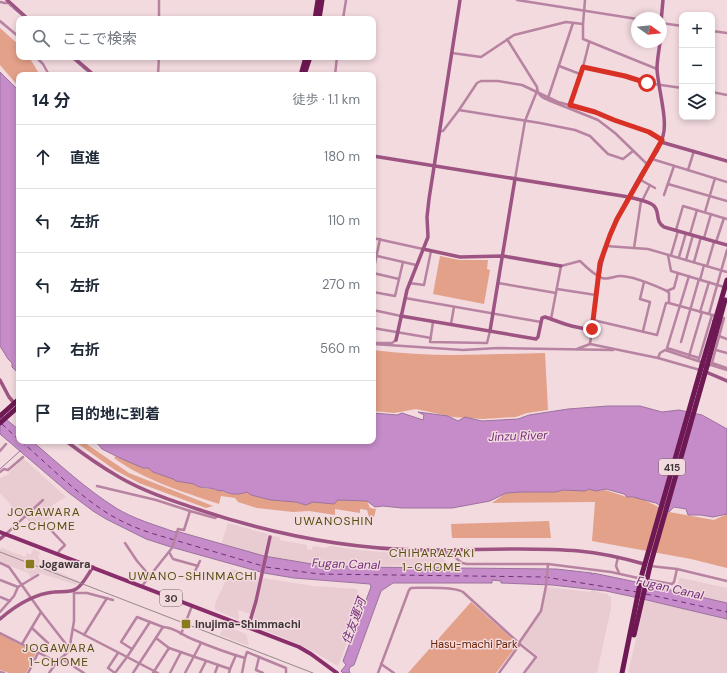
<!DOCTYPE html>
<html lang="ja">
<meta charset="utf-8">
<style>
:root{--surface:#fff;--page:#f2f2f3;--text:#1f2937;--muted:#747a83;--line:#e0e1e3}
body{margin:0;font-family:"DM Sans","Noto Sans JP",sans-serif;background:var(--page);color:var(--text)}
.controls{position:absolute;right:12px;top:12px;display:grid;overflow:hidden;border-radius:8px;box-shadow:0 2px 6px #0003}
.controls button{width:36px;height:36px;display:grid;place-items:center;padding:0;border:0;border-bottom:1px solid var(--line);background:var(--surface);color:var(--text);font:20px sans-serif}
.compass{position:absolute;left:631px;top:12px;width:36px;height:36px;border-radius:50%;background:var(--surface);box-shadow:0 2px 6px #0003;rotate:105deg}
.stop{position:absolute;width:12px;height:12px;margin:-9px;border:3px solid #d93025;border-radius:50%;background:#fff}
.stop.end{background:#d93025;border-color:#fff;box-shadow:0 1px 4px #0008}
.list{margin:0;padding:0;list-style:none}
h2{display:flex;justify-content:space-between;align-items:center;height:52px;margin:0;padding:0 16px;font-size:17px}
h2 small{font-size:13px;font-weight:400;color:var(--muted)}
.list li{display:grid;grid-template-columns:26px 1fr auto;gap:12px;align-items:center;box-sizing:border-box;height:64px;padding:0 16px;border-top:1px solid var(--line)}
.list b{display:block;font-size:15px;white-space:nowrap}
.list em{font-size:13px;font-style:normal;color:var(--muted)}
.icon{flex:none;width:22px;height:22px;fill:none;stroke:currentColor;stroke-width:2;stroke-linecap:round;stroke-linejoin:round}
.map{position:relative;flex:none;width:727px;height:673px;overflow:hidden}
.search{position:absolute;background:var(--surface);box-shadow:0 2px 6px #0003;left:16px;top:16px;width:360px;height:44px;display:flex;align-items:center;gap:10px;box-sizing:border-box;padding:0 14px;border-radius:8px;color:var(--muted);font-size:15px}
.panel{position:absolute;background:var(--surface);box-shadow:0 2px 6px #0003;left:16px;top:72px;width:360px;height:372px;border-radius:8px}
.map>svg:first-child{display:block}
.built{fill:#e9cbd2}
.green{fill:#e3a189}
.water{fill:#c58cc9;stroke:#9c729d}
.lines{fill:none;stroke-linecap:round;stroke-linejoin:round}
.stream{stroke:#9c729d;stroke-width:1}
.ferry{stroke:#722e78;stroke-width:1;stroke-dasharray:5 4;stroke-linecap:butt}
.street{stroke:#b783a1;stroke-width:2.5}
.secondary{stroke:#9e5482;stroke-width:3.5}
.primary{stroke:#8a2e6b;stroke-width:4}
.highway{stroke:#6e1953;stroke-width:5}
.tram{stroke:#97868a;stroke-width:1}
.highway-bridge{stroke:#6e1953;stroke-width:5}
.route{stroke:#d93025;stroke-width:5}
.poi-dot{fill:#8a7a1f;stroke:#f2dadf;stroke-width:1.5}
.labels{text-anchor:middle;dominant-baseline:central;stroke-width:3;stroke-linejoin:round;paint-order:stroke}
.shield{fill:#f2dadf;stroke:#746669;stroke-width:1}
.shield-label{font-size:10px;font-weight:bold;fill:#3e3537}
.poi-label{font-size:11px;font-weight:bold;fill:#3e3537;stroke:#f2dadf;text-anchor:start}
.park-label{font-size:11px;fill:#672000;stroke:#f2dadf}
.water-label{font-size:12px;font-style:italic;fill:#722e78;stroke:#f2dadf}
.neighbourhood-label{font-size:12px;letter-spacing:1px;fill:#584d0d;stroke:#f2dadf}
</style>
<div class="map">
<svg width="727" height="673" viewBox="0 0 727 673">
<rect width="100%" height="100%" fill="#f2dadf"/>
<g class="built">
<path d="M23,458L66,497L54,504L51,507L55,516L34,527L25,517L44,501L43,499L22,517L0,493V477L1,478L5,475L6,476Z"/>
<path d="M228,523L268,534L264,556L221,545Z"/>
<path d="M272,536L280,537V540L307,545V549L312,550L313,546L326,548L330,546L359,550L441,557L449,564L448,566L359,565V567L328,566L294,562L268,557Z"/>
<path d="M2,548L25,557L27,553L31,555L33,549L40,552L38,557L40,559L39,564L79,581L77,585L39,573L31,578L28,573L0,562V549Z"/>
<path d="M231,569L245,573V575L259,577L251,614L238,610L239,620L215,610V604Z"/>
<path d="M263,578L313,586L357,589L362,604L338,666L307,648L252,625Z"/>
<path d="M681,578L727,588V603L677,592V589L679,579Z"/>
<path d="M547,587L590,592L592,590L596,591V592L608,594V596L611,597V608L597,673H526L538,656L521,642L541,612Z"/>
<path d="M645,601L667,605L727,619V673H628Z"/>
<path d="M224,625L246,634L249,646L220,635Z"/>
</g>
<g class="green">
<path d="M0,28L19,45V57H29L40,75H19V87L0,65Z"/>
<path d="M440,256L459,260H488L487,269L490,270L484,304L433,294Z"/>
<path d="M373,350C430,358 488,354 545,353L548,410L527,413L516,417L483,419L453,417L416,409L394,413L373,411Z"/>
<path d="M74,441H82L129,473L213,506L206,508L139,483L115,470Z"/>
<path d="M116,456L143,468H148L153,472L173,479L176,481L194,484L202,488L222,490L226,493L233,494H240L247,492L251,495L271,500L296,502L306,505L313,502L338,500L367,501L370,508L376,509L374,517H369L367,510L360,509V513L335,509V515L309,511L293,512L257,508L238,502L235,498L221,496L219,504C183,492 144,480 114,458Z"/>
<path d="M589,489L596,491L605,490L627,497L640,498L669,512L714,520L727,514V568L691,559L592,541L595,502L492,503L506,493L522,492H556L563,490L585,491Z"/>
<path d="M549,521L551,538H452L451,524Z"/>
<path d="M471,602L518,644L496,673H408Z"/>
<path d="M0,634L36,653L26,673H9L0,670Z"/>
</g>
<g class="water">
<path d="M0,72L19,91V376L17,372L12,367V363L8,359L0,346Z"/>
<path d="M608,406H640L662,412L679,410L702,415L727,429V514L713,517L701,515H688L686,509L674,507L669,512L656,503L633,497H627L624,494L606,489L596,491L589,489L585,491L563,490L556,492H522L506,493L490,501L452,508H402L383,506L375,507L367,501L338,500L334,504L313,502L306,505L296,502L271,500L251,495L247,492C239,495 229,495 222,490L221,491C218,491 216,489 214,489C207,487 200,489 194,484L176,481L173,479L153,472L148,468H143L120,458L102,449L98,444L90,441H373V413L397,415L402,413L423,420L424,415L418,412L448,416L458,421L465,417L482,421L518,419L529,415L568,409Z"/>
<path d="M0,414L19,430V441H32C59,464 86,489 116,508C134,519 155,525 175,532L176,531L264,556L312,564L359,567L556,569L592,573V575L593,573C639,582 682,593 727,603V619L634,597L606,591L552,585L501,583V581L492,580V583H393L381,591L354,665L350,667L349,670L350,673H343L341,671L346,665L343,661L371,587L370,584L294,578L264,573L171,547L146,539L106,519L93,511L69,493L0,434Z"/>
</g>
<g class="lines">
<g class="stream">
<path d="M9,5L22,16"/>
<path d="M70,57L91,75"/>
<path d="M0,469L20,451"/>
</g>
<g class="ferry">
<path d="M2,424L19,440"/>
<path d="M21,441C47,464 72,489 101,509C117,520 135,528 154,534L263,566"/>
<path d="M266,567L319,574L545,577L637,592"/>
<path d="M646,594L727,612"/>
</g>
<g class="street">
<path d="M517,0L637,19"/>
<path d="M585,0L583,24V39L657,69"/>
<path d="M0,2L5,3H9"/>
<path d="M159,19V0"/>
<path d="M343,19L346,0"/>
<path d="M0,21L19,37"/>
<path d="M661,23L682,26"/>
<path d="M712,31L727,33"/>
<path d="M507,39L537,87C537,95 542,97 548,100L598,120L615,133L648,165"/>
<path d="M452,53L481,57L514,35L566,22L583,24"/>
<path d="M36,57L43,64L49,75"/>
<path d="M559,66L580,74"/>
<path d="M583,67L625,76L647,83L682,88"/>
<path d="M158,75L159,57"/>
<path d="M335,75L337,57"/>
<path d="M712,92L727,95"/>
<path d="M548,98L573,23"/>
<path d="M569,105L583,67L589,43"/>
<path d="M459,110L540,123L575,130L590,136L608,154L623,159L633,151"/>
<path d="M440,131H443L459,110L477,83L481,81H498L522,85L558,102L595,112L614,120L649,132L662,140"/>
<path d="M652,159L727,182"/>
<path d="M688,170L694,151"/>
<path d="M515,179L525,121L537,91"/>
<path d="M639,179L655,188"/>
<path d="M668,184L727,201"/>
<path d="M664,195L674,166"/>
<path d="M642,201L650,185"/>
<path d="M705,212L715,178"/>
<path d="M676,230L683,206L727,219"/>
<path d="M690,234L697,210"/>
<path d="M373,238L423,249"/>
<path d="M704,238L711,214"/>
<path d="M716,242L724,218"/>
<path d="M606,246L648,249L727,272"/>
<path d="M634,248L641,201"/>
<path d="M373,255L416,265"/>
<path d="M668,255L671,271L724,287"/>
<path d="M671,255L678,231"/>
<path d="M679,257L686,233"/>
<path d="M686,260L693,235"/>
<path d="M694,262L701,237"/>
<path d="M707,266L714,242"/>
<path d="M373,273L380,239"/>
<path d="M373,273L399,279"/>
<path d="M689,276L667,348L699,358"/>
<path d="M700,280L704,265"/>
<path d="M409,283L424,285L431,251"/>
<path d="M498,283L556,293"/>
<path d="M557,289L596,295"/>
<path d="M667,291L674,288L678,273"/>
<path d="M373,292L395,296L403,262"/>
<path d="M405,298L541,322"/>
<path d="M373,310L401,316"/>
<path d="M700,312L709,282"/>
<path d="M709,314L727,250"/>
<path d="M373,315L374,310"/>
<path d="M724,318L712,363L727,368"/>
<path d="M551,319L561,266L580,261C586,267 594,275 602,278C609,280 614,276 620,276C632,276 656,286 667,291L669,293V303L716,316"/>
<path d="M593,320L657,335L666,303H669"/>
<path d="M433,322L430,342L487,343L490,331"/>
<path d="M451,324L454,307"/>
<path d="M373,328L431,338"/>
<path d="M643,331L650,302L640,299L644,282"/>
<path d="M719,336L727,339"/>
<path d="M681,342L699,279"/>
<path d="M373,343H392L396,340"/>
<path d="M373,344L463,350L498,348L613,350"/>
<path d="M590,344L599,276"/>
<path d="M577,349L590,344L658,358L700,370"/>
<path d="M716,350L727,353"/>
<path d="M689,356L702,312"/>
<path d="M658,358L660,353L665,350L704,363"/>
<path d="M699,359L712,315"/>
<path d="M708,364L727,370"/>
<path d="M0,451L6,444"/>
<path d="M0,472L4,469L8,470L23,457"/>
<path d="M97,486L156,500L190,511"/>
<path d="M48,527L65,545L59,551L58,554"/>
<path d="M6,534L43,500"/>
<path d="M125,543L137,561L150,576"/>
<path d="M434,550L435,552L451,554L462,563L467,564H548L611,572L638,578"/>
<path d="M169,552L173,559L198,566"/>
<path d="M618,557L616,566L619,573"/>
<path d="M0,563L9,567L41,612L22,644"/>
<path d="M650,566L677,569L727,581"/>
<path d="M191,579L200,561"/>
<path d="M0,580L18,587"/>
<path d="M649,580L672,584L674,582L677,569"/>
<path d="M142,586L160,563L172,548L178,529L184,530L190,511L215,518L218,516"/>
<path d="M74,593H87L113,600"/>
<path d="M0,597L10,601"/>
<path d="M0,612L14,596L18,587L38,575"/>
<path d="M41,612L69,648"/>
<path d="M163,627C174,627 182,635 192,639C209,646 227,653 245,658L247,652L259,657L256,670L263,673"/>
<path d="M32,628L48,643"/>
<path d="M73,629L158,673"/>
<path d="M0,633L57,662"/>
<path d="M181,634L192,606"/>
<path d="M84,635L107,598"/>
<path d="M156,638L169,648L230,669L229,673"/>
<path d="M519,643L541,611L546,586L548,564"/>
<path d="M132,649L121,642L137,617L163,627L133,673"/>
<path d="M259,657L286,668V673"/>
<path d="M62,659L84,673"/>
<path d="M381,664L394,673"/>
<path d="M230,669L236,655"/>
<path d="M0,672L4,673"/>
<path d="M28,673L38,653"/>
<path d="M49,673L57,662L69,651L74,621V590"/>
<path d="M115,673L127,657L150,622"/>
<path d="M115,673L108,668L118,653"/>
<path d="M153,673L169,648"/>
<path d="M170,673L181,652"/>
<path d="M185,673L201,643"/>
<path d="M200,673L206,661"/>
<path d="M215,673L218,665"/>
<path d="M242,673L245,658"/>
<path d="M378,673L409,590L411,588C423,588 453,586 463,592L521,645L536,657L524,673"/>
<path d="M499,673L520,644"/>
</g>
<g class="secondary">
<path d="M7,0L28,19"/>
<path d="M661,22L663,0"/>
<path d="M73,57L94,75"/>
<path d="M661,142L727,161"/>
<path d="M373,156L629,197C636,199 648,201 653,205C661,211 654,221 664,227L727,245"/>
<path d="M423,249L460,257L503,256L561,266"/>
<path d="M599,276C604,239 624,205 642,173C650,161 660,150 663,136C668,120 658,88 657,69C657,60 659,51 660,42"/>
<path d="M401,316L536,339L538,337L542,318L545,317C560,322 575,329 592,329"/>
<path d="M490,331L515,179"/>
<path d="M396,340L407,290L428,237L427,217L429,199L460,0"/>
<path d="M706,372L727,381"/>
<path d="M0,380L9,397L15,404"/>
<path d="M66,441C83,454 100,466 119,477C143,491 170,500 197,509C268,533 341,548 416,550C470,551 525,546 579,551C602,553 623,558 644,564"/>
<path d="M0,539L6,534"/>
<path d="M0,619C15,606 34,594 54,592C61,591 70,593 76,589C83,585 88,574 93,567"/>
<path d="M248,628L256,601L270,537"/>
</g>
<path class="primary" d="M0,532L299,647L311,654L337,673"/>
<g class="highway">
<path d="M315,19L318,0"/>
<path d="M319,19L322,0"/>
<path d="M301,75L306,57"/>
<path d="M304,75L310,57"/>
<path d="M715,321L727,280"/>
<path d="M719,322L725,300"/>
<path d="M634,635L650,566L707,366"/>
<path d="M622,673L642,574L702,365"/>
</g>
<path class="tram" d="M0,552L313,673"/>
<g class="highway-bridge">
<path d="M702,365L715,321"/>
<path d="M707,366L719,322"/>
<path d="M0,416L19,399"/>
<path d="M0,423L19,406"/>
</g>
</g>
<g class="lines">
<path class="route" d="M592,329L600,263L610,235L617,219L662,140L649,132L614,120L595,112L570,105L583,67L625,76L647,83"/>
</g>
<g class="poi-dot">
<rect x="25" y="559" width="10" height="10" rx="2"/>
<rect x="181" y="619" width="10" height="10" rx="2"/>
</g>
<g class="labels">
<g class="shield">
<rect x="659" y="459" width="26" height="16" rx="3"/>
<rect x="160" y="590" width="22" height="16" rx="3"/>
</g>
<g class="shield-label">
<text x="672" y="467">415</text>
<text x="171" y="598">30</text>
</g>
<g class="poi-label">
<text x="39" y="564">Jogawara</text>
<text x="195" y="624">Inujima-Shimmachi</text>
</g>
<g class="park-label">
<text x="474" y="644">Hasu-machi Park</text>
</g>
<g class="water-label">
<text transform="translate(518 436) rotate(-2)">Jinzu River</text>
<text transform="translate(346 564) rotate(2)">Fugan Canal</text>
<text transform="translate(670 588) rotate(13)">Fugan Canal</text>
<text transform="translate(354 621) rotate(-70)">住友運河</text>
</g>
<g class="neighbourhood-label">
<text x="44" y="512">JOGAWARA<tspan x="44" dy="14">3-CHOME</tspan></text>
<text x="334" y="521">UWANOSHIN</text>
<text x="432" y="553">CHIHARAZAKI<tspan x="432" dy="14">1-CHOME</tspan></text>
<text x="193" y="576">UWANO-SHINMACHI</text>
<text x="59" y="648">JOGAWARA<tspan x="59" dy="14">1-CHOME</tspan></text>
</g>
</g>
</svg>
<div class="controls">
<button>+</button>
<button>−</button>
<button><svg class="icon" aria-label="layers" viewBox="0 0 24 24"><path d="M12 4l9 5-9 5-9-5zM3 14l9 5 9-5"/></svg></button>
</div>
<svg class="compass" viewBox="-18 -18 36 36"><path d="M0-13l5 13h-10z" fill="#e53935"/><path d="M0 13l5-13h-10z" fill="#747a83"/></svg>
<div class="stop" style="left:647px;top:83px"></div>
<div class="stop end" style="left:592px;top:329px"></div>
<div class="search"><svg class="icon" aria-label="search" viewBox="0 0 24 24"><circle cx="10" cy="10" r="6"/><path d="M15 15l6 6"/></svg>ここで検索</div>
<section class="panel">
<h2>14 分<small>徒歩 · 1.1 km</small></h2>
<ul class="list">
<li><svg class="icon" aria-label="ahead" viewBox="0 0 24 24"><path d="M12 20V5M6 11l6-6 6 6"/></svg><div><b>直進</b></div><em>180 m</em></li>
<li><svg class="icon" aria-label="left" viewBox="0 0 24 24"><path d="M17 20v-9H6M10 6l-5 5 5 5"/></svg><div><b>左折</b></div><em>110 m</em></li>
<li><svg class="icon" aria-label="left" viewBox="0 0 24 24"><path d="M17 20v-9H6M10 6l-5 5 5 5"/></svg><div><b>左折</b></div><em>270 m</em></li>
<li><svg class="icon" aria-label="right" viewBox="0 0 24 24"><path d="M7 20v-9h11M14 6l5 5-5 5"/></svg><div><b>右折</b></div><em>560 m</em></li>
<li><svg class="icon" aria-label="arrive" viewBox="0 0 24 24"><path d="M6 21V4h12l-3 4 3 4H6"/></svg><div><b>目的地に到着</b></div></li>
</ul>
</section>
</div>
